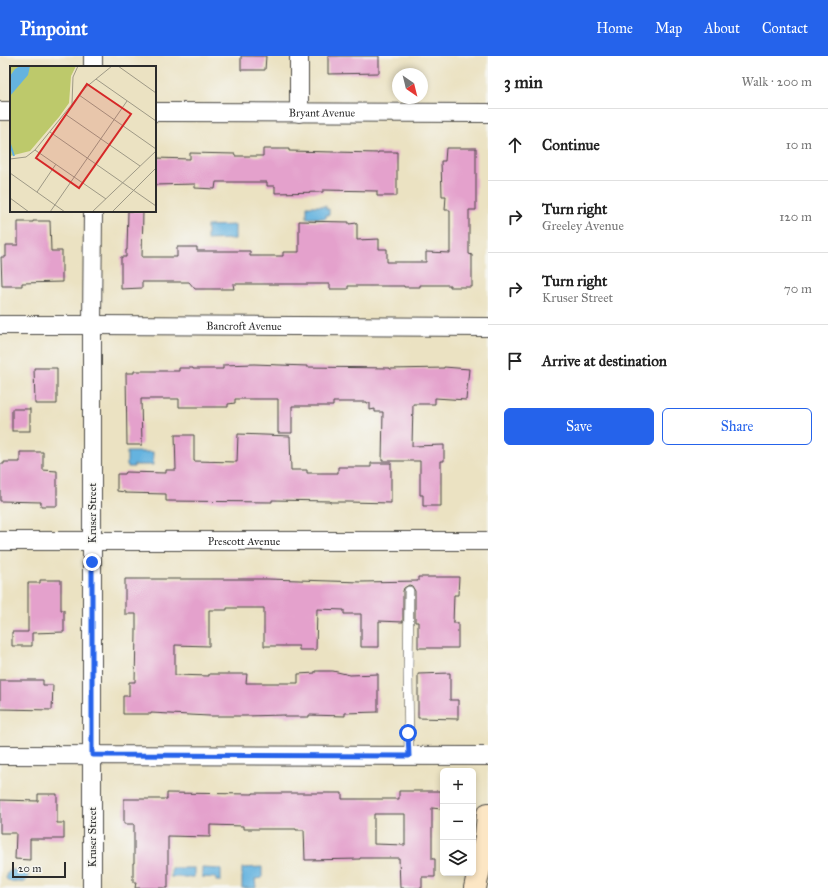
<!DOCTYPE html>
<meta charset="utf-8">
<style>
:root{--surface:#fff;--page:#f2f2f2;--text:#222;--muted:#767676;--line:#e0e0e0;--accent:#2563eb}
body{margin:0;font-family:"IM FELL Great Primer",serif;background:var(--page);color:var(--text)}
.controls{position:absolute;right:12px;bottom:12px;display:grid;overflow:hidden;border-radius:6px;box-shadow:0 2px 6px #0003}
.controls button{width:36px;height:36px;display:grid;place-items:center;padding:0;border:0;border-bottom:1px solid var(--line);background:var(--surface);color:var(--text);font:20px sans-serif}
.compass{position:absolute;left:392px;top:12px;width:36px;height:36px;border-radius:50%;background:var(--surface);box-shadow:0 2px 6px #0003;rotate:145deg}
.scale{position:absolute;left:12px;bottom:10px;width:54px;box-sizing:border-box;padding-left:4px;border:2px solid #2b2b2b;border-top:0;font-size:11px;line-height:14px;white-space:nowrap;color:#2b2b2b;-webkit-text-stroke:3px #f6f6f2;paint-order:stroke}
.stop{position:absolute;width:12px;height:12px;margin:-9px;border:3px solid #2563eb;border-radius:50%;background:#fff}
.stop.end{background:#2563eb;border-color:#fff;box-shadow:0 1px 4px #0008}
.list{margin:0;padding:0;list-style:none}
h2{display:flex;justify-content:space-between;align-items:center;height:52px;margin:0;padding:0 16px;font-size:17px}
h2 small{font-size:13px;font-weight:400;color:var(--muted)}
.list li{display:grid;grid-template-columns:26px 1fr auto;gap:12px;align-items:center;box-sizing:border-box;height:72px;padding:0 16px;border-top:1px solid var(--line)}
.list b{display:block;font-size:15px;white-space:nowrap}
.list p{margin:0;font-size:13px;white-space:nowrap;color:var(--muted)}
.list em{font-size:13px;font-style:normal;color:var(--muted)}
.actions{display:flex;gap:8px;padding:12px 16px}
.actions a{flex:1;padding:9px 0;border:1px solid var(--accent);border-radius:6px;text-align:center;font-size:14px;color:var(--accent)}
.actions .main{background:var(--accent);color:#fff}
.icon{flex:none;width:22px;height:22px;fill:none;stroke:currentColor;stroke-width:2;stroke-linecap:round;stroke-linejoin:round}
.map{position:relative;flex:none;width:488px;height:832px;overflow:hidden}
header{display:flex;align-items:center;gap:24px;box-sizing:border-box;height:56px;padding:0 20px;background:var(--accent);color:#fff}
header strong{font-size:19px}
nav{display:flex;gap:22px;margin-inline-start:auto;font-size:14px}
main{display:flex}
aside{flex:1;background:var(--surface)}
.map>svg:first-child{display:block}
.water{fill:#65b3df;stroke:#486f85}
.building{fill:#e4a1cc;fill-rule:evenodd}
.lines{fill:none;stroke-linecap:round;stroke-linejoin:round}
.service-casing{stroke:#484642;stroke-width:10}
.minor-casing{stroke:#484642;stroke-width:20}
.secondary-casing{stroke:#484642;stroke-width:24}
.service{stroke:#fff;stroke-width:9}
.minor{stroke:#fff;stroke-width:18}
.secondary{stroke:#fce6c4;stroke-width:22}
.route{stroke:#2563eb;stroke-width:5}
.labels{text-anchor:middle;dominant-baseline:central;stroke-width:3;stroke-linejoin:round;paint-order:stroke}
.street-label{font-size:11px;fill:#2b2b2b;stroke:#f6f6f2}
.inset-river{fill:none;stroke:#65b3df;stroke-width:2}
.inset-road{fill:none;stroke:#9e9986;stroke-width:1}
.view{fill:#d62828;fill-opacity:0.15;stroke:#d62828;stroke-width:2}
.inset-edge{fill:none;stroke:#2b2b2b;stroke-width:2}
</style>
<header>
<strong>Pinpoint</strong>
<nav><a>Home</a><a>Map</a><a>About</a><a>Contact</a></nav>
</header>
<main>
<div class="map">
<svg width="488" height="832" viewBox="0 0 488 832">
<rect width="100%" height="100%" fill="#f6f6f2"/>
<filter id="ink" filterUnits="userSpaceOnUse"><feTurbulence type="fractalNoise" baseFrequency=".025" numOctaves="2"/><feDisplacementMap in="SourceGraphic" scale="8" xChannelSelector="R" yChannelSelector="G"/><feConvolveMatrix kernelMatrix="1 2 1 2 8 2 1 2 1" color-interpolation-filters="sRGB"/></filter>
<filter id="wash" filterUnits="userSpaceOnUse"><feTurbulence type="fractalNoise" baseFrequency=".012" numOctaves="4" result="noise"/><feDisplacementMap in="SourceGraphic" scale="16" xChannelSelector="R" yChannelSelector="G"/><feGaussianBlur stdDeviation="0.9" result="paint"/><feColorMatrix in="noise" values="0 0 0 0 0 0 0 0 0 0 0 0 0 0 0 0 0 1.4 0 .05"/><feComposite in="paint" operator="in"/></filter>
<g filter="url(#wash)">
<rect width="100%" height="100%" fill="#ebe2c2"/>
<g class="water">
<path d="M307,150H326V153H329V159H326V162H307Z"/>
<path d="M235,169V183L207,184V170Z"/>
<path d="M127,396H153V409H134V411H128V409H127Z"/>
<path d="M262,811V822L255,823L256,832H242V812Z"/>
<rect x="171" y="812" width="23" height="9"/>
<path d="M202,812L221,813V825H216V822L202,821Z"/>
<path d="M12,814L22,815L26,816L28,820C27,828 21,827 15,825C11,827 8,825 6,822C6,817 7,815 12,814Z"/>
</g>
<g id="blocks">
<g class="building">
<path d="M241,0H266L265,14H241Z"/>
<path d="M328,0H379V17L328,18Z"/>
<path d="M446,92H476V154H469V198L472,199V231H450V229H420V231H404V230H348V233H330V228H233L234,233H195L189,226H142V232L121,233V201H126V194H127L128,155H143L142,201H177V191H197V195H250V200H283V196H299V165L349,166V168L357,167V184L379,183V193H387V206H426V196L450,197V154H445L446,140H442L441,105H445Z"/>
<path d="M263,93H289V95L378,97V96H397V140H377V135L323,134V136L275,137V130H267V126H216L215,133L195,132V128L155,129V102L190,103V97L235,98V100H263Z"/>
<path d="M33,165H50L51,195H62V226L22,227V230H2L1,201H6V189H18V166H33Z"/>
<path d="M254,308L307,310V311L390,312V313L444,312V311L469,313L466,344L435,342V348H413L412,390L444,389V405H441V450H423V439H420V405H382L383,356H375V353L370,354V347H367V346H333V350H292V377H278V343H235V347L228,348V351H179V343H141L142,389H127L126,317H134V315H179V312H193V313H223V309Z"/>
<path d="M34,312H57V348H35Z"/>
<rect x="12" y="353" width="18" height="22"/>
<path d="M238,378L290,380L291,414H307V417H338V411H371V407H391V447L348,446H330V445L272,444V446L166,445V438L125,437V436L117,435V418H125L126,416L166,417V414H176L175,379H194V405L237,406Z"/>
<path d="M20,396H43V414L57,415V450H41V446L0,445V408H4V406H20Z"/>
<path d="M418,521H459L458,539H454L453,567H458V592H418V566H415V535L412,530L409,529L404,532L403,535V566L379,565V591H361V558H344V554L317,553L316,594H299V590H264V552H227V554H209V590L175,589V619L209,620V618H247L246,627H298V618L315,617V615H333L350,619L378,618V656L345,657V660L309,659V661H285V659L246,660H209L151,657V658H123V640H129V626H135L136,577V558H125V523H268L361,526L418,525Z"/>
<path d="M40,524H61V554H64V576L32,577V590H12V576H28V527H40Z"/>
<path d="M450,617V644H458V663L418,662V618Z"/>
<path d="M0,624H43V629H53L52,654L0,653Z"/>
<path d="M399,735H441V753L432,752V803H435V821H422V832H400L399,802H360V803L305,804L304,774H296V773H243V770L210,769V781L168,780V832H135L136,826H133V807H134V768H124V743H167V737L253,738V737H342V743H399ZM374,758H405V789L374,788Z"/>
<path d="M38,738H57V767H64V783H30V804L15,803L16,777H0V744L38,745Z"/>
</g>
</g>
</g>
<g filter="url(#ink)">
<use href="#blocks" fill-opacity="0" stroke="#484642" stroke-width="1"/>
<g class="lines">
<defs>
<path id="service" d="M409,700L408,617L409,535"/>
<g id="minor">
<path d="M299,0V57"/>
<path d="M93,11V0"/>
<path d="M0,55H11"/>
<path id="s1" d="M155,56L488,57"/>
<path id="s2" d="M0,269H92L488,271"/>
<path id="s3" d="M0,485H488"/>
<path d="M0,699L488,700"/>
<path d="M92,832V269L93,155"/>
</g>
<path id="secondary" d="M475,832L486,781L488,758"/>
</defs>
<use href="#service" class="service-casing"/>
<use href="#minor" class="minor-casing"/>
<use href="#secondary" class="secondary-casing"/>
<use href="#service" class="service"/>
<use href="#minor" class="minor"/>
<use href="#secondary" class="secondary"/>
</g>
</g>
<g class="lines" filter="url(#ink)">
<path class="route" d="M92,506V699L409,700L408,677"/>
</g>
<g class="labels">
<g class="street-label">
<text stroke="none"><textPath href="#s1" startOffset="167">Bryant Avenue</textPath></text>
<text stroke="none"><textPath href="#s2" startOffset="244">Bancroft Avenue</textPath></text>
<text transform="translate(92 457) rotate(-90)">Kruser Street</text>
<text stroke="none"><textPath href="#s3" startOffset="244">Prescott Avenue</textPath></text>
<text transform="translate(92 781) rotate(-90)">Kruser Street</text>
</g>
</g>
<g transform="translate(10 10)">
<rect width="146" height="146" fill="#ebe2c2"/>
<path d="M0,0H66L61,10L59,37L49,51L20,85L0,90Z" fill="#bdc96b"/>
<path d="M10,0H20L18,9L0,30V10L5,3Z" fill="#65b3df"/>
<path class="inset-river" d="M0,78L4,90"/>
<path class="inset-road" d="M108,0L146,27M86,13L146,55M69,29L146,83M62,38L63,11L68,0M55,48L130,100M40,66L146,140M25,84L96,133M0,93L16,91L25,84L75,22L102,0M0,107L55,146M27,126L46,98M0,132L19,146M40,146L117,35M82,146L146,85M102,146L146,102"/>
<path class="view" d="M77,18L121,48L69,122L26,92Z"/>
<rect width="146" height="146" class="inset-edge"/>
</g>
</svg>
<div class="controls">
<button>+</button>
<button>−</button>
<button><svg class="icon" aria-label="layers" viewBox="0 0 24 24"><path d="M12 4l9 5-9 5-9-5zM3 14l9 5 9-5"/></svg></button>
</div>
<svg class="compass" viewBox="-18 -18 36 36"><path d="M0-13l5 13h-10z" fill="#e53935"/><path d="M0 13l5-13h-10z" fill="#767676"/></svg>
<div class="scale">20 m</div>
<div class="stop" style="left:408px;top:677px"></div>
<div class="stop end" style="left:92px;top:506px"></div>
</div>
<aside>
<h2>3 min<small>Walk · 200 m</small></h2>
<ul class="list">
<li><svg class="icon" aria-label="ahead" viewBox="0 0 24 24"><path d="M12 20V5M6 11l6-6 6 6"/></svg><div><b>Continue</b></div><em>10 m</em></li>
<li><svg class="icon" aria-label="right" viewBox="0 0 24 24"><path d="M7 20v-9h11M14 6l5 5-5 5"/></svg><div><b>Turn right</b><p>Greeley Avenue</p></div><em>120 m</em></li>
<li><svg class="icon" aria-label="right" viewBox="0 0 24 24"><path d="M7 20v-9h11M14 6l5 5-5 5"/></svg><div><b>Turn right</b><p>Kruser Street</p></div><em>70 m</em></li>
<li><svg class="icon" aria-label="arrive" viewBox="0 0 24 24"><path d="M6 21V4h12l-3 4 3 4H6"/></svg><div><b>Arrive at destination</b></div></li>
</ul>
<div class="actions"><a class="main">Save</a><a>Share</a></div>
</aside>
</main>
